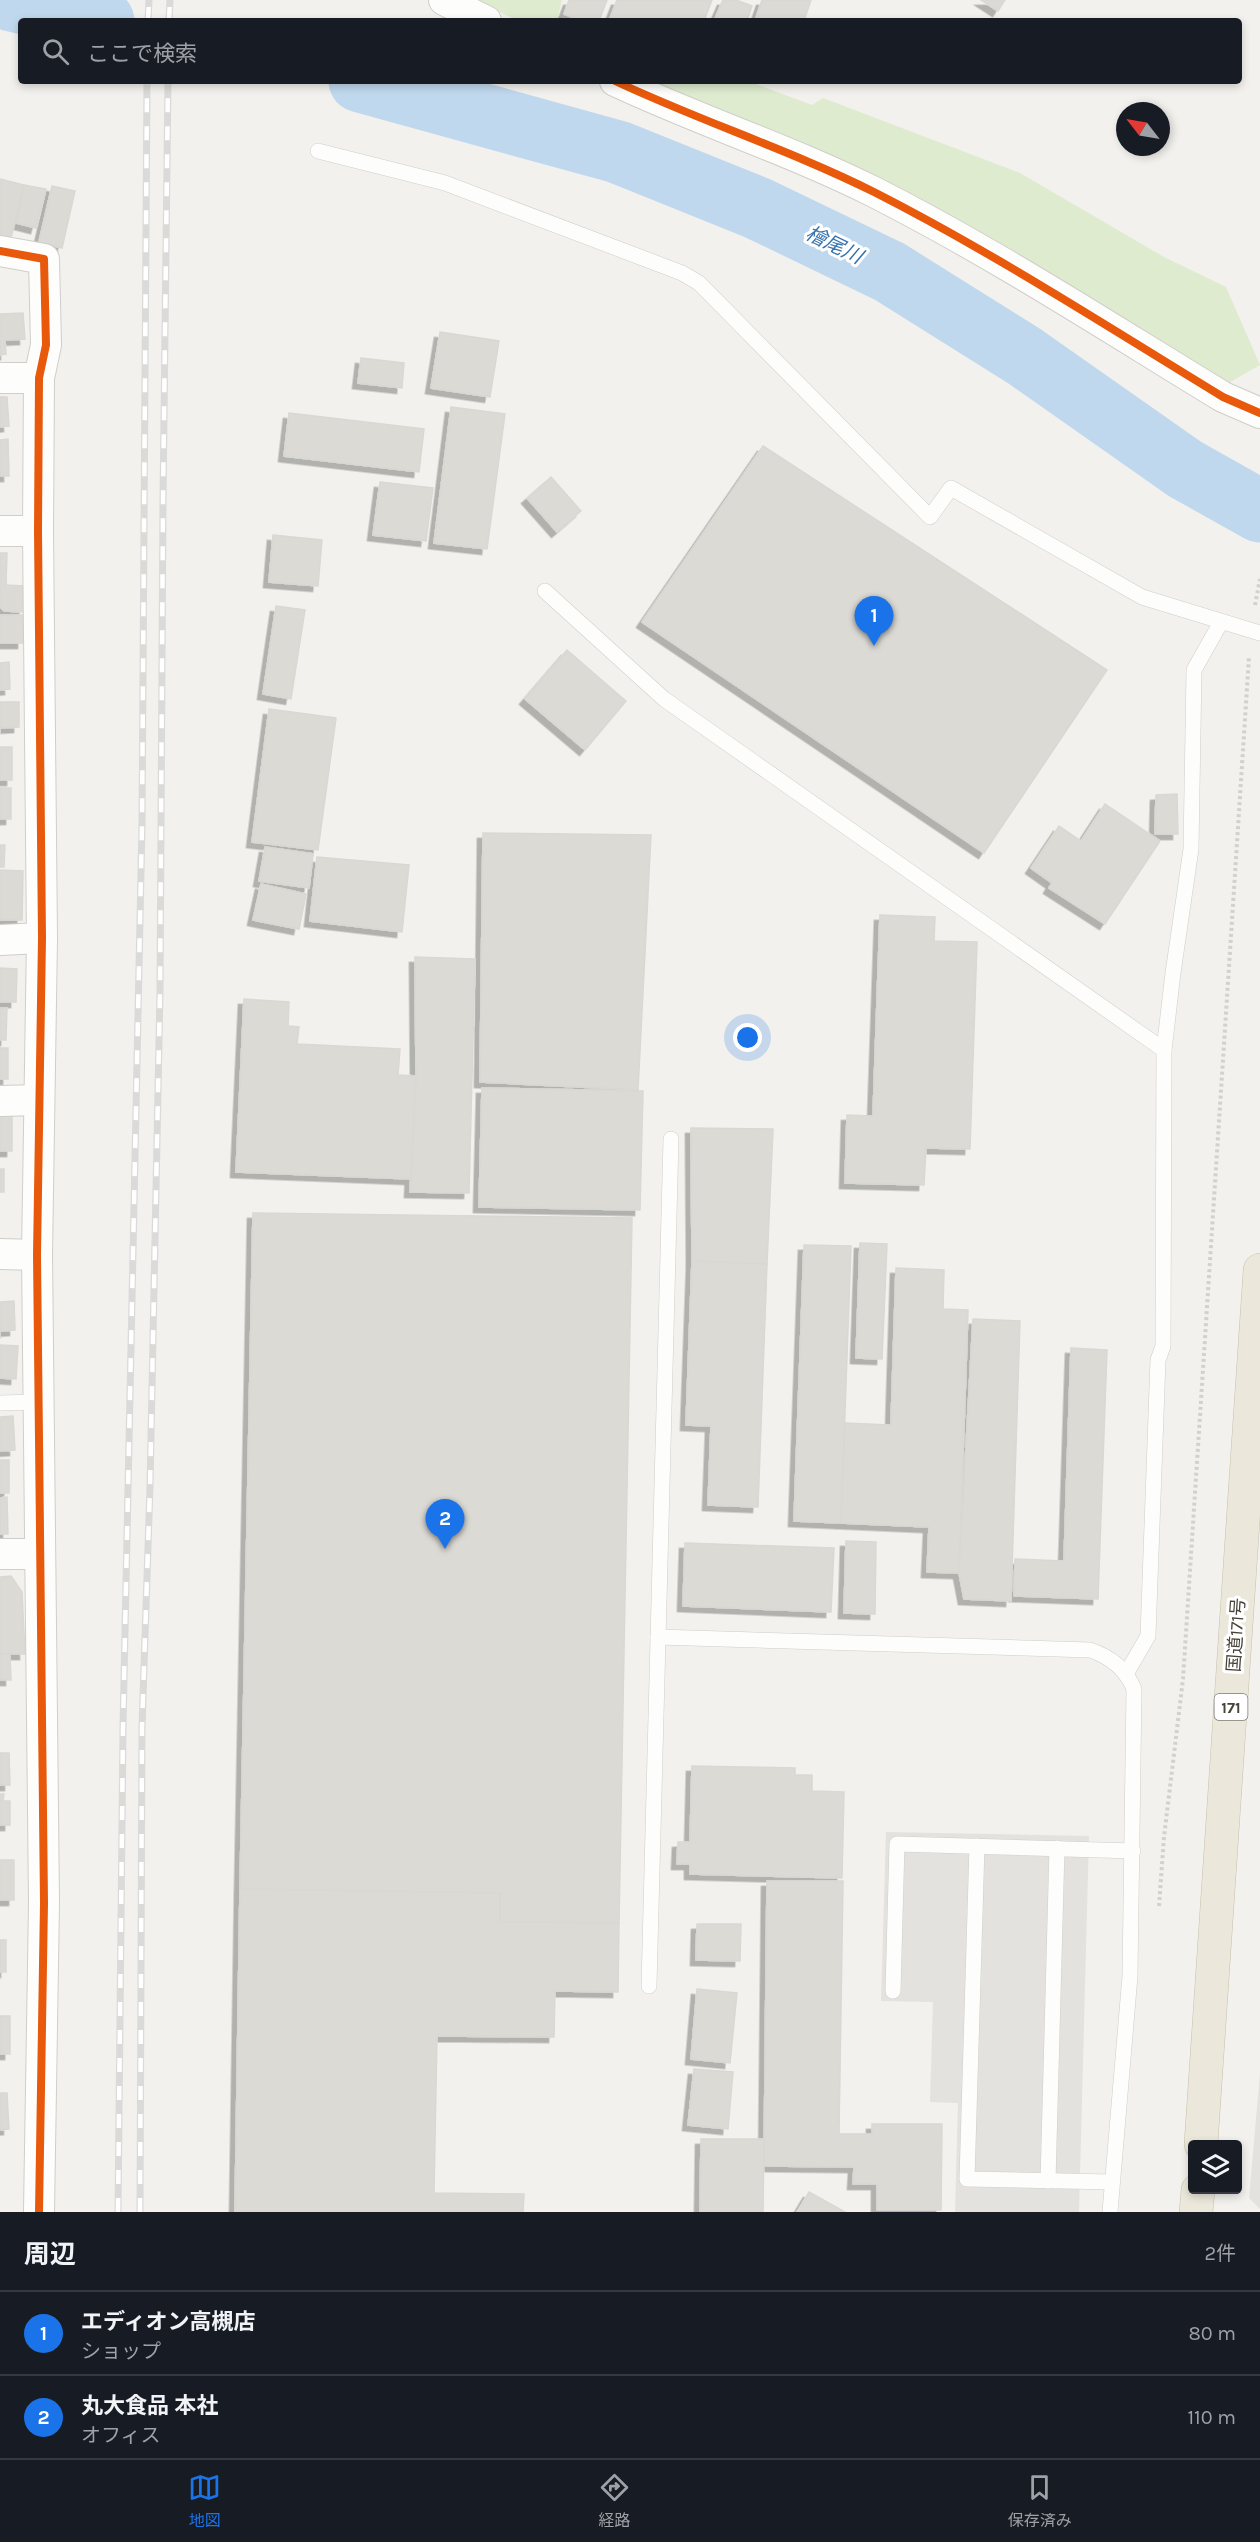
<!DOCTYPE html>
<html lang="ja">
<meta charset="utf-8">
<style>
:root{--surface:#171b24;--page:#20242c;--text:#f1f3f6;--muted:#9ea1a6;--line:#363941;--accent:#1a73e8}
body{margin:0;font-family:Karla,"Noto Sans JP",sans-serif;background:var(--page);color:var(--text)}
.controls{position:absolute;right:18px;bottom:18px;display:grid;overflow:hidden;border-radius:6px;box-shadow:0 3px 9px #0003}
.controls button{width:54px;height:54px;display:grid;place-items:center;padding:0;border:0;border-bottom:2px solid var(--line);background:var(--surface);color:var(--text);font:30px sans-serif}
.compass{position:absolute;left:1116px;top:102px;width:54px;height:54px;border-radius:50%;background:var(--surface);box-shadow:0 3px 9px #0003;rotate:301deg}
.you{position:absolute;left:748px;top:1038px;width:21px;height:21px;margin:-15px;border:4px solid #fff;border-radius:50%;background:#1a73e8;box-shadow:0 0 0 9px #1a73e833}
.badge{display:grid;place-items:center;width:39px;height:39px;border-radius:50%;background:var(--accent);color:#fff;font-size:20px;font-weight:700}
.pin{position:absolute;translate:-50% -50px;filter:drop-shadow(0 2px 3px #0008)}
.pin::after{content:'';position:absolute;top:32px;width:21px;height:18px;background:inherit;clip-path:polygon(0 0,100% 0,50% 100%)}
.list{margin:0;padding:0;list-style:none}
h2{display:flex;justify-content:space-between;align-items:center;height:78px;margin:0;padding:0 24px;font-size:26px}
h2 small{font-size:20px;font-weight:400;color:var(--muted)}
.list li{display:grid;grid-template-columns:39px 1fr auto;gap:18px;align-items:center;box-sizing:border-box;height:84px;padding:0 24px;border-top:2px solid var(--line)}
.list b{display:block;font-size:22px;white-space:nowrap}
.list p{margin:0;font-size:20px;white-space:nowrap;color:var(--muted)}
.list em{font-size:20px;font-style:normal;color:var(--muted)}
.icon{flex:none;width:33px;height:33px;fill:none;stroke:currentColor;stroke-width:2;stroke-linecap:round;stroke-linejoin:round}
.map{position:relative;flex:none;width:1260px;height:2212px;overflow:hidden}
.search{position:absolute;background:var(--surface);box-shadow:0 3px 9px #0003;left:18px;right:18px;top:18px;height:66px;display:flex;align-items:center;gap:15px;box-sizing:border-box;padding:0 21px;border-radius:6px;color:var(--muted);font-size:22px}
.sheet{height:246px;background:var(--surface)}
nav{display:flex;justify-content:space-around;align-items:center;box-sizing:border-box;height:84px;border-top:2px solid var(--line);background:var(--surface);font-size:16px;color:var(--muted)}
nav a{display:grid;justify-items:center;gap:3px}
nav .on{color:var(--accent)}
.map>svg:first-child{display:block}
.green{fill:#deebcf}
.parking{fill:#e4e2de}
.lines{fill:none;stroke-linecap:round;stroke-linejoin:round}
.river{stroke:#c0d8ed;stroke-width:63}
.building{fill:#dbdad5;stroke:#dad8d3;stroke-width:1.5;filter:url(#shadow)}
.lane-casing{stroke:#d0ceca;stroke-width:16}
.street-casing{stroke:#d0ceca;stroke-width:32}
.highway-casing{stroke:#c8c0aa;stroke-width:34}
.path{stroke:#d2d1cb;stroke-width:4;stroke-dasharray:3 3;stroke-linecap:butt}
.lane{stroke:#fdfdfc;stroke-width:15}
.street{stroke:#fdfdfc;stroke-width:30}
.highway{stroke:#ebe8db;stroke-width:33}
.rail-casing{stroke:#dadad9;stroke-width:7}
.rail{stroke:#fff;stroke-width:4.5;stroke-dasharray:14;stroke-linecap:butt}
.cycleway-casing{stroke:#fff;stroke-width:11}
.cycleway{stroke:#e8590c;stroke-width:8}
.labels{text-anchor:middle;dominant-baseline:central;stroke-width:6;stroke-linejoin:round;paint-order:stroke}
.shield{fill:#fff;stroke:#7f7b74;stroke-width:1.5}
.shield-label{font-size:16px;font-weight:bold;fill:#484339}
.street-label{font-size:18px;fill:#484339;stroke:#fff}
.water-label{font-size:20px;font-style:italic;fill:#3773af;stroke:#fff}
</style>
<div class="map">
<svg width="1260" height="2212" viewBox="0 0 1260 2212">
<defs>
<filter id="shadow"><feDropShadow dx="-5.5" dy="5.5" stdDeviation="0" flood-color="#0004"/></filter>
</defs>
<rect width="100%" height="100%" fill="#f2f1ed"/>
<g class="green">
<path d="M475,0H562L558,16L569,21H518Z"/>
<path d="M642,81H748L812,105L823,98L1020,173L1164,257L1226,287L1260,365L1225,385Z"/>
</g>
<g class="parking">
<path d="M886,1832L1089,1836L1079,2212H955L958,2103L930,2102L933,2002L881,2001Z"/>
<path d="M1260,2073V2209L1249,2198Z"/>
</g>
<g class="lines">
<g class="river">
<path d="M12,0L103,21"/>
<path d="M360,81L618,152L757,208L890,272L1024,356L1185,469L1260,511"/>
</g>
</g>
<g class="building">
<path d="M569,0H607L599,21H582L564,14Z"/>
<path d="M617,0H712L704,21H609Z"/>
<path d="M723,0H736L752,6L747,21H714Z"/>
<path d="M762,0H811L804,21H755Z"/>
<path d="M981,0H1005L998,11Z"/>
<path d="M0,179L24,185L10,242L0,239Z"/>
<path d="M24,185L46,189L36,228L16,223Z"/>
<path d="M52,186L75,191L62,248L39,242Z"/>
<path d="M23,313L25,339L5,340L6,354L0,355V314Z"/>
<path d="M440,332L499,341L490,397L431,388Z"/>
<path d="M361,358L404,363L402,388L358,383Z"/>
<path d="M0,397H7L9,426L0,427Z"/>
<path d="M451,407L505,414L487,549L434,543Z"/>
<path d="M289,413L424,429L419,472L284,456Z"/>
<path d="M8,439L9,476H0V440Z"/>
<path d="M763,446L1107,670L984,853L642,622Z"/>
<path d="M551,477L581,511L557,532L527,498Z"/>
<path d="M380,482L433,488L426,541L373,535Z"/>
<path d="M273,535L322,540L318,586L269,582Z"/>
<path d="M0,553H7L6,585L25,586L24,612L4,611L0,607Z"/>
<path d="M276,606L305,610L291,699L263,694Z"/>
<rect x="0" y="615" width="23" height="28"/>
<path d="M567,650L626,701L585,750L525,699Z"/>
<path d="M9,662L10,689L0,690V663Z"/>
<path d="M0,702H19V727L0,728V734Z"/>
<path d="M269,709L336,718L318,850L252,842Z"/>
<rect x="0" y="747" width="12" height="33"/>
<rect x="0" y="788" width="11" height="31"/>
<path d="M1177,794L1178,834H1155L1156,795Z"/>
<path d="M1105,804L1160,841L1105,924L1049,888L1052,883L1031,868L1059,826L1081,841Z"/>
<path d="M483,833L651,835L638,1090L480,1082Z"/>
<path d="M0,845H5L4,867H0Z"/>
<path d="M265,847L313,854L309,888L259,881Z"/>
<path d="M317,857L409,865L402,932L310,921Z"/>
<path d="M0,870L23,871L22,920H0Z"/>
<path d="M261,884L306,894L299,929L253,920Z"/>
<path d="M880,915L935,917L934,941L977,942L970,1149L926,1148L924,1185L845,1183L847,1115L873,1116Z"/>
<path d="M415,957L475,959L469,1193L410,1192L416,1076Z"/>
<path d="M0,968L17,969L16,1002H0Z"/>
<path d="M244,999L289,1002L288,1026L299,1027L297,1044L400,1049L398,1075L416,1076L411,1179L236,1172Z"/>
<path d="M0,1008H7L6,1040H0Z"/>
<rect x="0" y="1048" width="8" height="31"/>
<path d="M482,1088L643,1091L640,1210L479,1207Z"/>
<rect x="0" y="1114" width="12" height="37"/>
<path d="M691,1128L773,1129L767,1264L692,1261Z"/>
<rect x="0" y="1169" width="4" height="23"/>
<path d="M253,1213L632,1218L619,1923L500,1922V1893L240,1889Z"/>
<path d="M860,1243L887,1244L882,1359L856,1358Z"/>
<path d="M804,1245L851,1246L841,1523L794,1521Z"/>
<path d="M692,1261L767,1264L758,1507L708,1505L711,1426L686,1425Z"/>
<path d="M896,1268L944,1270L943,1309L968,1310L959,1573L927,1572L929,1527L841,1523L845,1423L891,1425Z"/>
<path d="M14,1301L15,1330L0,1331V1339V1302Z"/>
<path d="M973,1319L1020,1321L1011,1601L964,1599L959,1573Z"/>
<path d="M0,1345L18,1346L16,1379L0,1378Z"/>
<path d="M1071,1348L1107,1350L1098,1599L1014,1596L1015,1559L1064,1561Z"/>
<path d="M13,1416L15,1450L0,1451V1417Z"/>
<rect x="0" y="1460" width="9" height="33"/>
<path d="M7,1497L8,1534H0V1498Z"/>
<path d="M846,1541L876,1542L875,1614L844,1613Z"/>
<path d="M685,1543L834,1548L831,1612L683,1606Z"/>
<path d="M11,1576L22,1592L25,1654H0V1577Z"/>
<path d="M0,1654H10L11,1680H0Z"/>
<path d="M0,1753H9L10,1785H0Z"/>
<path d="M692,1766L795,1768V1775H812V1791L844,1792L842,1878L690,1874V1864H677L678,1842H690Z"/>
<path d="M0,1794H4L3,1801H10V1825H0Z"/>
<rect x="0" y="1860" width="14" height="40"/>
<path d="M767,1881H843L839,2134H872V2124H942L941,2210H877V2184H853L854,2167L764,2166Z"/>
<path d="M240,1889L500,1893V1922L619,1923L618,1992L555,1991L554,2037L437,2036L434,2193L524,2194L523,2212H235Z"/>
<path d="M697,1924H741L740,1961L696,1960Z"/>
<rect x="0" y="1940" width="6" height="32"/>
<path d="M697,1989L737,1993L730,2063L691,2059Z"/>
<rect x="0" y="2016" width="10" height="38"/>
<path d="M694,2069L733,2072L728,2129L688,2125Z"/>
<path d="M0,2093H7L9,2129L0,2130Z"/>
<path d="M701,2139H764L763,2212H700Z"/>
<path d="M809,2192L845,2212H797Z"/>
</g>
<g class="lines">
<defs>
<g id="lane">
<path d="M318,151L445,183L682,273L699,283L930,517L951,488L1142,597L1260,633"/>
<path d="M545,591L664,699L1164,1050"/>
<path d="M0,1403L38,1402"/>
<path d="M658,1637L1090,1650C1111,1657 1126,1669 1134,1689L1130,1976L1110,2212"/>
<path d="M1126,1674L1148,1636L1158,1360L1163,1346L1164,1050L1173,973L1191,849L1194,670L1221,622"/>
<path d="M977,1846L967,2179L1112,2182"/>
<path d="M649,1986L671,1139"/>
<path d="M893,1991L897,1844L1133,1851"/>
<path d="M1048,2181L1057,1848"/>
</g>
<g id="street">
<path d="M444,0L486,21"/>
<path d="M615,81C700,121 790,150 874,192C994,253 1108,327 1223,397L1260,413"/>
<path d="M0,251L44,259L46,345L39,378L38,531L42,938L37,1255L44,1903L39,2212"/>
<path d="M0,378H39"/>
<path d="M0,531H38"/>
<path d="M0,940L42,938"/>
<path d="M0,1101L39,1100"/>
<path d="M0,1254L37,1255"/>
<path d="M0,1554H39"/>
</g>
<g id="highway">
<path d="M1201,2144L1260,1270"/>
<path d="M1196,2212L1198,2190"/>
</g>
</defs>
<use href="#lane" class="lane-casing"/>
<use href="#street" class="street-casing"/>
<use href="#highway" class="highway-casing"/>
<g class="path">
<path d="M1255,605L1260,579"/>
<path d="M1159,1906L1164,1837L1183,1679L1249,657"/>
</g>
<use href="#lane" class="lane"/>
<use href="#street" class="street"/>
<use href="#highway" class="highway"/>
<defs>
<g id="rail">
<path d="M148,21L149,0"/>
<path d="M169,21L170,0"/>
<path d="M118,2212L123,1727L142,825L147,81"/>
<path d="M140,2212L142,1727L150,1487L160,992L163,500L168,81"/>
</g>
</defs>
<use href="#rail" class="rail-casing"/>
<use href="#rail" class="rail"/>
<defs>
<g id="cycleway">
<path d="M615,81C700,121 790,150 874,192C994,253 1108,327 1223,397L1260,413"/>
<path d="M0,251L44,259L46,345L39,378L38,531L42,938L37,1255L44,1903L39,2212"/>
</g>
</defs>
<use href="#cycleway" class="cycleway-casing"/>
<use href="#cycleway" class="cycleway"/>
</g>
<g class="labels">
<rect class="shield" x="1214.5" y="1694" width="33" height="26" rx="4.5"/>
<g class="shield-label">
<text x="1231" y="1707">171</text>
</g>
<g class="street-label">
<text transform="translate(1236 1635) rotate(-86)">国道171号</text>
</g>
<g class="water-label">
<text transform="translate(834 245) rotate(26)">檜尾川</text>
</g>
</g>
</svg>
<div class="controls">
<button><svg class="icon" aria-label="layers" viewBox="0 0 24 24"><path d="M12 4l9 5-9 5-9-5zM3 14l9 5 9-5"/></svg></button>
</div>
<svg class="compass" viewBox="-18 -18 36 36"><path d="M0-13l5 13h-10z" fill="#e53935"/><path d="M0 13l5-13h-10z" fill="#9ea1a6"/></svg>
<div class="you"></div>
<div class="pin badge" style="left:874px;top:646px">1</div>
<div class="pin badge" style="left:445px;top:1549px">2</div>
<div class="search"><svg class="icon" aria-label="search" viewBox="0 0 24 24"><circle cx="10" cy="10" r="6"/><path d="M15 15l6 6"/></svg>ここで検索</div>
</div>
<section class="sheet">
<h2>周辺<small>2件</small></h2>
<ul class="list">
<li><span class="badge">1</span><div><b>エディオン高槻店</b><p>ショップ</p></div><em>80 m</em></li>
<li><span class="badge">2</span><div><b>丸大食品 本社</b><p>オフィス</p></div><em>110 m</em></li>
</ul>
</section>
<nav>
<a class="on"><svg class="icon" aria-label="map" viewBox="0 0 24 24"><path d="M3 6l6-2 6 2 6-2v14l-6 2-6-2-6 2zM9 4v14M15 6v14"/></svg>地図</a>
<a><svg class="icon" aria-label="directions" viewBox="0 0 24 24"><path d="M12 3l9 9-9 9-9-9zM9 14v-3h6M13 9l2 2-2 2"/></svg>経路</a>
<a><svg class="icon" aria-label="saved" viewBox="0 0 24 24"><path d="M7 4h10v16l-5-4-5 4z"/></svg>保存済み</a>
</nav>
